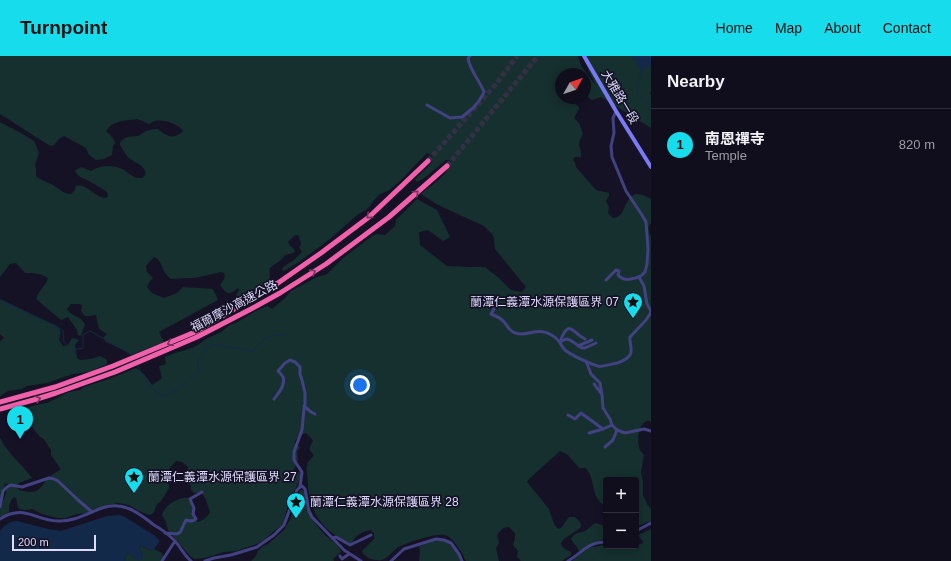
<!DOCTYPE html>
<meta charset="utf-8">
<style>
:root{--surface:#100e1c;--page:#191725;--text:#f1f3f6;--muted:#9c9ca3;--line:#302e3b;--accent:#17dceb}
body{margin:0;font-family:Helvetica,"Noto Sans TC",sans-serif;background:var(--page);color:var(--text)}
.controls{position:absolute;right:12px;bottom:12px;display:grid;overflow:hidden;border-radius:4px;box-shadow:0 2px 10px #0003}
.controls button{width:36px;height:36px;display:grid;place-items:center;padding:0;border:0;border-bottom:1px solid var(--line);background:var(--surface);color:var(--text);font:20px sans-serif}
.compass{position:absolute;left:555px;top:12px;width:36px;height:36px;border-radius:50%;background:var(--surface);box-shadow:0 2px 10px #0003;rotate:50deg}
.scale{position:absolute;left:12px;bottom:10px;width:84px;box-sizing:border-box;padding-left:4px;border:2px solid #dddafc;border-top:0;font-size:11px;line-height:14px;white-space:nowrap;color:#dddafc;-webkit-text-stroke:3px #151226;paint-order:stroke}
.you{position:absolute;left:360px;top:329px;width:14px;height:14px;margin:-10px;border:3px solid #fff;border-radius:50%;background:#1a73e8;box-shadow:0 0 0 6px #1a73e833}
.badge{display:grid;place-items:center;width:26px;height:26px;border-radius:50%;background:var(--accent);color:#111;font-size:13px;font-weight:700}
.pin{position:absolute;translate:-50% -33px;filter:drop-shadow(0 1px 2px #0008)}
.pin::after{content:'';position:absolute;top:21px;width:14px;height:12px;background:inherit;clip-path:polygon(0 0,100% 0,50% 100%)}
.list{margin:0;padding:0;list-style:none}
h2{display:flex;justify-content:space-between;align-items:center;height:52px;margin:0;padding:0 16px;font-size:17px}
h2 small{font-size:13px;font-weight:400;color:var(--muted)}
.list li{display:grid;grid-template-columns:26px 1fr auto;gap:12px;align-items:center;box-sizing:border-box;height:72px;padding:0 16px;border-top:1px solid var(--line)}
.list b{display:block;font-size:15px;white-space:nowrap}
.list p{margin:0;font-size:13px;white-space:nowrap;color:var(--muted)}
.list em{font-size:13px;font-style:normal;color:var(--muted)}
.map{position:relative;flex:none;width:651px;height:505px;overflow:hidden}
header{display:flex;align-items:center;gap:24px;box-sizing:border-box;height:56px;padding:0 20px;background:var(--accent);color:#111}
header strong{font-size:19px}
nav{display:flex;gap:22px;margin-inline-start:auto;font-size:14px}
main{display:flex}
aside{flex:1;background:var(--surface)}
.map>svg:first-child{display:block}
.green{fill:#15302e}
.water{fill:#132949}
.lines{fill:none;stroke-linecap:round;stroke-linejoin:round}
.stream{stroke:#132949;stroke-width:1}
.highway-tunnel{stroke:#333046;stroke-width:5;stroke-dasharray:5 2.5;stroke-linecap:butt}
.street{stroke:#424181;stroke-width:3}
.secondary{stroke:#7a7af4;stroke-width:4}
.highway{stroke:#f160aa;stroke-width:5}
.oneway{stroke:#783561}
.labels{text-anchor:middle;dominant-baseline:central;stroke-width:3.5;stroke-linejoin:round;paint-order:stroke}
.street-label{font-size:12px;fill:#dddafc;stroke:#151226}
.poi-label{font-size:12px;fill:#dddafc;stroke:#151226;text-anchor:start}
</style>
<header>
<strong>Turnpoint</strong>
<nav><a>Home</a><a>Map</a><a>About</a><a>Contact</a></nav>
</header>
<main>
<div class="map">
<svg width="651" height="505" viewBox="0 0 651 505">
<rect width="100%" height="100%" fill="#151226"/>
<g class="green">
<path d="M0,0H578L581,10L596,30L582,0H651V36L650,37L651,39V72L601,41L592,44L585,39V18H561V42H569L571,45L579,51V53L574,62L580,68V70L583,78C575,91 582,90 581,101H575L573,103L575,107L576,111L596,134L609,137V140L606,145L609,151L608,157L613,162C625,161 623,148 631,141C632,140 635,138 636,138L643,139L651,143V167C647,171 649,177 651,181V366C649,365 647,364 645,366C639,369 637,384 639,390C639,394 642,396 644,399L641,416L643,426V439L647,448L651,453V465L640,469L636,472V424H606V450C592,444 595,428 589,417C588,415 587,413 585,412C584,412 580,412 579,412L568,399L560,395L529,423L527,426L549,453L554,468L558,473L561,472L569,461H575C578,464 583,467 580,472L564,483L561,487C562,493 567,494 571,496V499L562,505H521L517,501L518,495L513,489L515,483V477L509,471L503,472L497,479L499,487L496,492L499,505H466C463,498 453,481 445,479C435,477 405,487 397,492C392,496 388,502 382,504C375,505 364,502 362,495L374,483V477L370,474C365,475 357,478 354,483C353,485 352,487 351,489C343,484 334,479 327,473C315,461 308,445 308,428C308,421 305,414 308,406C309,404 312,402 314,399C308,393 309,392 313,385L312,383L306,377L301,379L295,385V387L300,391L297,396L298,404L293,416L295,419L301,414L302,416L297,430L289,445L283,468L268,480L264,484L257,488L236,495L224,496L205,502L194,503L190,500L168,474L166,466L162,459C164,450 179,440 188,442L193,449V455L197,466C203,465 207,461 210,456L206,444L202,437H194L191,434C191,430 190,428 188,424C187,420 187,415 188,411C184,407 181,405 176,405C173,409 167,414 167,419C167,424 169,428 169,432L161,445L157,448L154,456L152,458L149,459L139,455L129,449L118,447L107,449L88,457L77,458L66,462H58L42,458L32,453C27,454 23,455 18,452L16,442L14,441C9,445 9,451 9,457L2,461L0,460C0,450 1,451 4,443C6,438 6,434 8,429L7,427L5,428L0,443V382C8,398 22,408 32,422L19,427L17,430C18,434 19,434 24,435C38,439 41,431 49,421C52,418 56,416 60,414V412L51,399V394L43,382L40,381L26,363L25,360L22,356V353L36,349L47,347L69,336L80,334L84,331L112,322L136,312L144,318L152,329L162,322L159,310L164,309L166,307L165,301L175,297L192,292L198,289L206,283L221,276L230,269L236,267L256,255L267,250L272,253L285,242L291,235L317,221L325,219L328,217L343,202L372,180L377,178L385,179L395,170L396,164L417,143L437,154L450,181L443,185L428,174L419,176L420,189L447,210L470,211H485L499,222L511,234L522,236L526,231L495,193L494,182L492,178L484,170L438,149L421,138C432,129 447,120 451,106L449,104H446L423,123L417,126L415,124C419,117 443,103 427,97L399,126L388,135L380,138L374,144L370,150L366,154L357,159L330,183L299,206L284,215L282,214L283,211L294,204L302,196L299,191L301,188L299,180L296,179L294,180L288,186C289,190 293,191 295,195L293,197L285,199C283,204 274,208 270,212C269,217 271,223 268,227C264,234 256,235 250,238C245,241 241,245 236,246L234,244L239,234L238,232C229,240 226,238 220,229C223,225 226,222 224,217L221,216L195,222H186L171,223C169,221 167,220 166,218C161,212 162,204 154,201L146,210L147,216L153,222L150,225L147,231L152,237L164,242L177,237L183,231L213,233L218,244L159,276L164,286L131,299L124,294L106,286L103,282L107,278L99,273L96,259L90,260H85L81,255L82,249L79,248H71L67,253L70,257L81,263L85,268L81,280L78,279L77,274L68,261L61,264L36,243C38,235 46,230 48,222C40,217 34,217 25,217L16,207L10,208L0,221V66L21,77L34,85L36,89L39,97L35,109L36,113V120L37,121C41,124 47,126 51,128C59,132 63,138 71,138L74,135L76,130C88,127 94,142 106,142L108,140L107,136L89,125L80,121L75,116L76,114L81,111L91,115C100,109 114,108 124,114C129,117 134,123 140,122C145,122 147,117 144,113C141,108 134,106 129,102C125,99 123,93 120,89V87L121,85L127,81L138,80L146,75L154,73H158C167,81 174,84 183,75C178,68 164,63 155,65C153,66 151,67 149,68L138,63L121,65L111,69L106,75C110,79 115,83 115,88L113,89L112,99L104,103L96,104L89,99L86,92L64,80L59,83L54,89L51,90L47,88L0,58Z"/>
<path d="M0,243L57,270C62,275 61,277 59,284L63,290L68,289L72,282L79,284L75,289L77,302L80,304L91,303L100,300L102,301L107,304V308L89,316L73,318L47,327L27,330L22,333L8,335L0,340V285L4,282L0,278Z"/>
<path d="M301,434L304,435C306,445 308,456 314,465C317,470 322,476 326,480C332,485 339,489 341,496L333,503L334,505H251L256,500L258,495L263,490L267,489L284,474L291,462L296,441L298,437Z"/>
<path d="M596,467L604,470L606,468V483C596,484 587,495 579,495C577,490 573,487 571,483C574,477 579,477 585,475C589,473 591,469 596,467Z"/>
<path d="M651,473V505H572L588,492L603,489L606,490H636V488H642L643,486L639,480L640,478Z"/>
<path d="M442,484C452,489 458,495 461,505H419L420,494L419,492L420,490L432,485Z"/>
<path d="M141,490L151,495L154,493L162,497L163,501L161,505H126L125,499L129,497L134,502L143,499L139,492Z"/>
</g>
<g class="water">
<path d="M631,0H651V9L641,14Z"/>
<path d="M120,459L125,461L155,480L160,485L154,493L151,495L144,491L141,490L139,492L143,499V502L139,505L134,502L129,497L125,499L126,505H0V475C5,469 10,465 17,465L48,473L61,475L107,460Z"/>
</g>
<g class="lines">
<g class="stream">
<path d="M641,14L637,36L646,46L649,53L651,56"/>
<path d="M0,244L63,274L64,286L73,294L83,292V279L90,275L132,299"/>
<path d="M137,309L150,332L164,340L175,335L198,316V303L211,288L253,295L266,281L285,278"/>
</g>
<g class="highway-tunnel">
<path d="M428,105L496,28L517,0"/>
<path d="M447,110L538,0"/>
</g>
<g class="street">
<path d="M427,49L450,62L462,61L473,52L479,45L484,36C480,25 469,13 468,2L470,0"/>
<path d="M606,224L616,214L619,215L618,219C624,226 631,223 639,221"/>
<path d="M497,248L491,258C496,260 501,262 504,266C508,270 509,275 515,277C529,282 536,269 553,280C559,283 561,290 565,294C571,299 590,308 598,310C604,311 611,308 617,307C621,306 630,302 631,296C632,291 629,286 630,281L646,264L650,258L651,255L647,248L644,230L639,221L642,219L645,216L647,208L648,193L646,166L642,159L626,135L612,101L611,90L614,77L613,62L616,55"/>
<path d="M560,286L566,283L570,284L582,292H585L596,287"/>
<path d="M560,286C561,283 562,280 564,277C570,268 573,275 579,279C580,280 583,282 585,283"/>
<path d="M578,290L592,284"/>
<path d="M586,305L591,318L600,327L602,339L603,352L610,363L612,369L617,374L625,377L644,373L651,375"/>
<path d="M594,328L601,337"/>
<path d="M274,343C278,338 286,329 283,321C282,319 280,317 278,315L285,307L290,304L295,306L300,311V318L302,324L305,337V348L304,353L302,374L294,396V404L302,416L300,431"/>
<path d="M304,350L311,356L315,358"/>
<path d="M568,359L575,363L581,357L603,373L612,369"/>
<path d="M589,377L603,373"/>
<path d="M605,391L613,384L617,374"/>
<path d="M0,451L3,435L7,431L11,429L22,431L49,422L54,423L58,425L78,444L92,456"/>
<path d="M0,463C24,448 34,464 58,465C73,466 88,457 102,452C123,445 138,456 154,469C161,473 168,478 174,484C180,490 184,499 191,505"/>
<path d="M636,475L651,467"/>
<path d="M165,477C185,479 178,478 186,464C190,465 193,466 196,463L193,458L194,452L190,443L202,436"/>
<path d="M332,482L336,481L350,489L371,479"/>
<path d="M340,500L342,503L349,498"/>
<path d="M162,505L175,485"/>
<path d="M205,505L214,502L231,499L257,491L274,479L284,469L297,434L300,431L302,430L305,433L309,455L312,461L344,494L361,505"/>
<path d="M391,505L404,493L436,483L444,484L451,487L459,498L462,505"/>
<path d="M568,505C583,496 588,486 606,486"/>
</g>
<path class="secondary" d="M584,0L616,55L651,111"/>
<g class="highway">
<path d="M0,346L55,331L113,310L195,276L278,227L321,197L369,161L428,105"/>
<path d="M0,353L37,343L56,337L115,316L197,281L251,253L280,237L326,208L389,161L447,110"/>
</g>
</g>
<defs><path id="oneway-chevron" d="M-2-3.5L2.5 0L-2 3.5" fill="none" stroke-width="1.6" stroke-linecap="round" stroke-linejoin="round"/></defs>
<g class="oneway">
<use href="#oneway-chevron" transform="translate(416 137) rotate(-42)"/>
<use href="#oneway-chevron" transform="translate(369 160) rotate(140)"/>
<use href="#oneway-chevron" transform="translate(313 216) rotate(-32)"/>
<use href="#oneway-chevron" transform="translate(170 287) rotate(157)"/>
<use href="#oneway-chevron" transform="translate(38 343) rotate(-16)"/>
</g>
<defs>
<symbol id="sight-pin" viewBox="-11 -11 22 30"><path d="M0 17L-7.5 6A9.5 9.5 0 1 1 7.5 6Z" fill="#17dceb" stroke="#151226"/><path d="M0-6L1.8-2.2L6-1.7L2.9 1.2L3.7 5.4L0 3.3L-3.7 5.4L-2.9 1.2L-6-1.7L-1.8-2.2Z" fill="#111"/></symbol>
</defs>
<g fill-rule="evenodd">
<use href="#sight-pin" x="622" y="235" width="22" height="30"/>
<use href="#sight-pin" x="123" y="410" width="22" height="30"/>
<use href="#sight-pin" x="285" y="435" width="22" height="30"/>
</g>
<g class="labels">
<g class="street-label">
<text transform="translate(620 41) rotate(59)">大雅路一段</text>
<text transform="translate(234 250) rotate(-28)">福爾摩沙高速公路</text>
</g>
<g class="poi-label">
<text x="619" y="246" text-anchor="end">蘭潭仁義潭水源保護區界 07</text>
<text x="148" y="421">蘭潭仁義潭水源保護區界 27</text>
<text x="310" y="446">蘭潭仁義潭水源保護區界 28</text>
</g>
</g>
</svg>
<div class="controls">
<button>+</button>
<button>−</button>
</div>
<svg class="compass" viewBox="-18 -18 36 36"><path d="M0-13l5 13h-10z" fill="#e53935"/><path d="M0 13l5-13h-10z" fill="#9c9ca3"/></svg>
<div class="scale">200 m</div>
<div class="you"></div>
<div class="pin badge" style="left:20px;top:383px">1</div>
</div>
<aside>
<h2>Nearby<small></small></h2>
<ul class="list">
<li><span class="badge">1</span><div><b>南恩禪寺</b><p>Temple</p></div><em>820 m</em></li>
</ul>
</aside>
</main>
